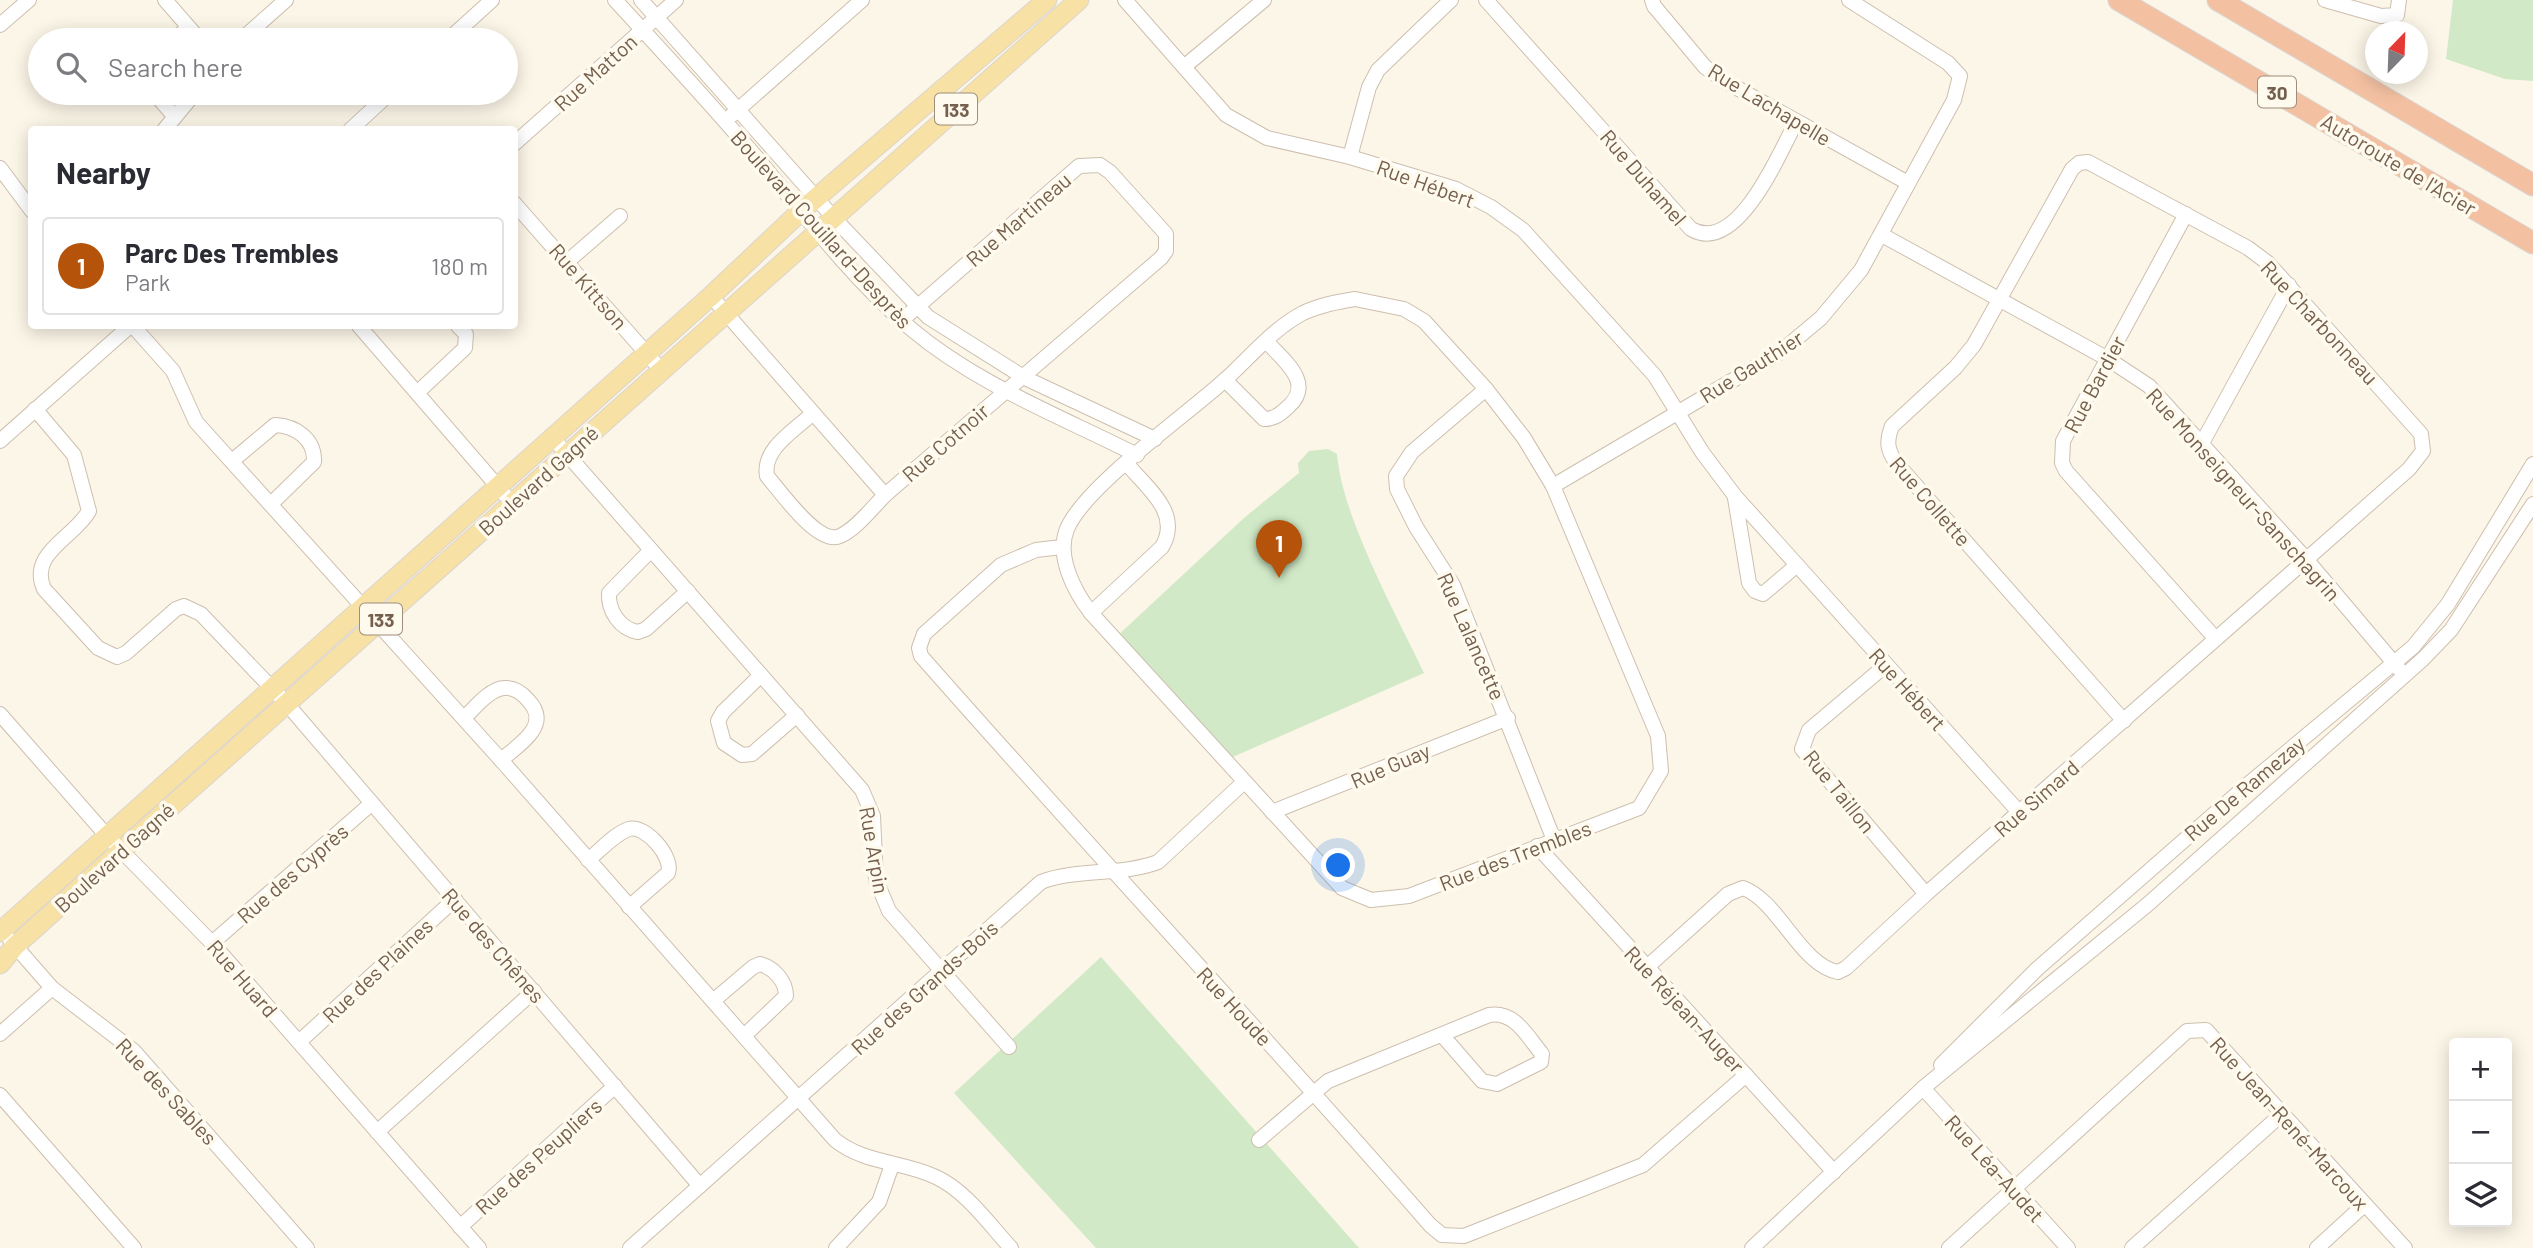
<!DOCTYPE html>
<meta charset="utf-8">
<style>
:root{--surface:#fff;--page:#f7f7f7;--text:#2b2b33;--muted:#7c7c81;--line:#e1e1e2;--accent:#b45309}
body{margin:0;font-family:Barlow,sans-serif;background:var(--page);color:var(--text)}
.controls{position:absolute;right:21px;bottom:21px;display:grid;overflow:hidden;border-radius:7px;box-shadow:0 4px 18px #0003}
.controls button{width:63px;height:63px;display:grid;place-items:center;padding:0;border:0;border-bottom:2px solid var(--line);background:var(--surface);color:var(--text);font:35px sans-serif}
.compass{position:absolute;left:2365px;top:21px;width:63px;height:63px;border-radius:50%;background:var(--surface);box-shadow:0 4px 18px #0003;rotate:23deg}
.you{position:absolute;left:1339px;top:866px;width:24px;height:24px;margin:-18px;border:5px solid #fff;border-radius:50%;background:#1a73e8;box-shadow:0 0 0 10px #1a73e833}
.badge{display:grid;place-items:center;width:46px;height:46px;border-radius:50%;background:var(--accent);color:#fff;font-size:23px;font-weight:700}
.pin{position:absolute;translate:-50% -58px;filter:drop-shadow(0 2px 4px #0008)}
.pin::after{content:'';position:absolute;top:37px;width:24px;height:21px;background:inherit;clip-path:polygon(0 0,100% 0,50% 100%)}
.list{margin:0;padding:0;list-style:none}
h2{display:flex;justify-content:space-between;align-items:center;height:91px;margin:0;padding:0 28px;font-size:30px}
h2 small{font-size:23px;font-weight:400;color:var(--muted)}
.list li{display:grid;grid-template-columns:46px 1fr auto;gap:21px;align-items:center;box-sizing:border-box;height:98px;margin:0 14px 14px;padding:0 14px;border:2px solid var(--line);border-radius:7px}
.list b{display:block;font-size:26px;white-space:nowrap}
.list p{margin:0;font-size:23px;white-space:nowrap;color:var(--muted)}
.list em{font-size:23px;font-style:normal;color:var(--muted)}
.icon{flex:none;width:38px;height:38px;fill:none;stroke:currentColor;stroke-width:2;stroke-linecap:round;stroke-linejoin:round}
.map{position:relative;flex:none;width:2533px;height:1248px;overflow:hidden}
.search{position:absolute;background:var(--surface);box-shadow:0 4px 18px #0003;left:28px;top:28px;width:490px;height:77px;display:flex;align-items:center;gap:18px;box-sizing:border-box;padding:0 24px;border-radius:38px;color:var(--muted);font-size:26px}
.panel{position:absolute;background:var(--surface);box-shadow:0 4px 18px #0003;left:28px;top:126px;width:490px;height:203px;border-radius:7px}
.map>svg:first-child{display:block}
.green{fill:#d1e9c6}
.lines{fill:none;stroke-linecap:round;stroke-linejoin:round}
.minor-casing{stroke:#cdbfae;stroke-width:16}
.major-casing{stroke:#dbd5d1;stroke-width:21}
.highway-casing{stroke:#dbd5d1;stroke-width:23}
.minor{stroke:#fff;stroke-width:14}
.major{stroke:#f7e1a4;stroke-width:19}
.highway{stroke:#f3c0a2;stroke-width:21}
.labels{text-anchor:middle;dominant-baseline:central;stroke-width:7;stroke-linejoin:round;paint-order:stroke}
.shield{fill:#fefaee;stroke:#9e8e7d;stroke-width:2}
.shield-label{font-size:19px;font-weight:bold;fill:#755f4d}
.street-label{font-size:21px;fill:#755f4d;stroke:#fefaee}
</style>
<div class="map">
<svg width="2533" height="1248" viewBox="0 0 2533 1248">
<rect width="100%" height="100%" fill="#fcf6e8"/>
<g class="green">
<path d="M2453,0H2533V81L2505,79L2446,59Z"/>
<path d="M1328,449L1337,454C1342,517 1396,614 1424,673L1226,760L1115,638L1244,518L1299,473L1298,463L1309,451Z"/>
<path d="M1101,957L1359,1248H1096L954,1093Z"/>
</g>
<g class="lines">
<defs>
<g id="minor">
<path d="M165,0L200,40"/>
<path d="M615,0C663,52 711,104 757,158C805,216 853,279 910,328C976,384 1060,416 1137,455"/>
<path d="M641,0L833,217L928,317L1025,378L1155,439"/>
<path d="M1125,0L1226,115L1267,138L1350,157L1456,189L1491,207L1523,230L1655,376L1702,452L1735,496L2019,812"/>
<path d="M1486,0L1691,229C1737,256 1779,154 1796,122"/>
<path d="M1652,0L1654,6L1705,67L1726,82L1908,183"/>
<path d="M2325,0L2381,16L2397,15L2399,0"/>
<path d="M0,25L29,0"/>
<path d="M175,40L188,27"/>
<path d="M241,40L286,0"/>
<path d="M448,40L492,0"/>
<path d="M1185,66L1264,0"/>
<path d="M154,93L175,117"/>
<path d="M732,115L862,0"/>
<path d="M164,130L195,93"/>
<path d="M350,130L390,93"/>
<path d="M514,144L676,0"/>
<path d="M1350,157L1369,87L1378,70L1451,0"/>
<path d="M0,168L32,211"/>
<path d="M514,203L662,371"/>
<path d="M2186,214L2063,441L2062,463L2066,471L2215,638"/>
<path d="M1882,235L2108,359L2149,386L2306,559L2399,669"/>
<path d="M568,261L620,216"/>
<path d="M711,296L885,495L1161,258L1166,251V234L1110,172L1100,165L1079,166L902,320"/>
<path d="M1355,299L1404,309L1424,321L1486,389L1524,438L1553,486L1658,736L1661,771L1639,808L1409,896L1371,900L1342,888L1091,613C1074,591 1056,556 1067,529C1085,486 1188,414 1226,379C1250,357 1274,328 1303,313C1320,305 1337,302 1355,299Z"/>
<path d="M133,326L173,371L196,422L501,760L835,1140C865,1164 903,1161 936,1177C966,1191 989,1224 1011,1248"/>
<path d="M359,326L512,503"/>
<path d="M1225,380L1264,419C1275,419 1280,414 1288,407C1315,383 1284,361 1266,341"/>
<path d="M1486,389L1412,452L1396,476L1397,489L1416,527L1453,585L1554,840"/>
<path d="M418,392L465,348L466,334L458,326"/>
<path d="M35,409L74,455L89,511C74,538 28,553 44,589L98,648L117,657L126,653L176,609L184,606L201,614L287,704L700,1186"/>
<path d="M812,414C794,431 762,449 767,476C781,492 818,546 840,536C856,529 873,507 885,495"/>
<path d="M551,436L862,790L873,816L876,880L889,911L1009,1047"/>
<path d="M0,441L130,326"/>
<path d="M2202,443L2289,285"/>
<path d="M232,461L275,425C296,426 315,439 314,462L271,504"/>
<path d="M1553,486L1779,353L1821,318L1861,270L1954,100L1960,76L1948,63L1849,0"/>
<path d="M1735,498L1749,583L1755,591L1763,594L1797,565"/>
<path d="M1062,547L1036,550L1001,565L924,634L919,648L921,656C1089,847 1263,1033 1430,1225L1442,1235L1464,1236L1643,1165L1746,1075"/>
<path d="M651,550L609,593C608,611 620,629 638,632L646,629L688,591"/>
<path d="M1091,613L1162,547C1182,513 1147,488 1127,464"/>
<path d="M1886,665L1809,730L1802,749L1926,894"/>
<path d="M761,675L723,712L718,721L724,743L742,755L752,754L797,715"/>
<path d="M0,714L107,836L212,943L479,1248"/>
<path d="M464,718C474,709 489,689 504,688C513,687 522,693 528,700C552,725 520,744 501,760"/>
<path d="M1272,812L1508,718"/>
<path d="M1537,846L1834,1172"/>
<path d="M588,860C600,851 614,834 629,829C645,824 674,857 668,873L629,907"/>
<path d="M10,940L52,988L134,1051L307,1248"/>
<path d="M212,943L372,803"/>
<path d="M1646,968L1728,894L1743,888C1779,901 1800,965 1838,972L1846,968L1926,894L2409,469L2423,451L2421,434L2268,263L2248,248L2088,162L2079,163L2072,169L1974,345L1955,368L1892,426C1886,442 1887,450 1897,464L2124,721"/>
<path d="M713,1001L753,967L760,964C774,968 786,981 786,996L744,1036"/>
<path d="M0,1034L52,988"/>
<path d="M299,1042L455,899"/>
<path d="M1941,1065L2037,969L2246,786L2413,647L2448,604L2533,464"/>
<path d="M1923,1088L2068,1248"/>
<path d="M0,1095L134,1248"/>
<path d="M377,1132L534,991"/>
<path d="M1259,1140L1328,1081L1489,1015C1515,1011 1527,1036 1542,1054L1541,1062L1497,1084L1482,1081L1442,1035"/>
<path d="M460,1227L615,1086"/>
<path d="M630,1248L1041,882C1078,868 1121,876 1158,862L1244,782"/>
<path d="M836,1248L879,1202L892,1165"/>
<path d="M1752,1248L1923,1088L2147,905L2423,659L2451,630L2533,504"/>
<path d="M1949,1248L2187,1031L2206,1030L2405,1248"/>
<path d="M2132,1248L2283,1113"/>
<path d="M2317,1248L2364,1205"/>
</g>
<g id="major">
<path d="M0,932L711,296L801,211L1047,0"/>
<path d="M0,964L15,946L122,850L1079,0"/>
</g>
<g id="highway">
<path d="M2119,0L2533,243"/>
<path d="M2218,0L2533,185"/>
</g>
</defs>
<use href="#minor" class="minor-casing"/>
<use href="#major" class="major-casing"/>
<use href="#highway" class="highway-casing"/>
<use href="#minor" class="minor"/>
<use href="#major" class="major"/>
<use href="#highway" class="highway"/>
</g>
<g class="labels">
<g class="shield">
<rect x="2258" y="76.5" width="38" height="31" rx="5"/>
<rect x="935" y="93.5" width="42" height="31" rx="5"/>
<rect x="360" y="603.5" width="42" height="31" rx="5"/>
</g>
<g class="shield-label">
<text x="2277" y="92">30</text>
<text x="956" y="109">133</text>
<text x="381" y="619">133</text>
</g>
<g class="street-label">
<text transform="translate(595 72) rotate(-42)">Rue Matton</text>
<text transform="translate(1770 104) rotate(31)">Rue Lachapelle</text>
<text transform="translate(2399 164) rotate(31)">Autoroute de l'Acier</text>
<text transform="translate(1644 177) rotate(49)">Rue Duhamel</text>
<text transform="translate(1426 183) rotate(20)">Rue Hébert</text>
<text transform="translate(1018 219) rotate(-41)">Rue Martineau</text>
<text transform="translate(822 229) rotate(48)">Boulevard Couillard-Desprès</text>
<text transform="translate(589 286) rotate(49)">Rue Kittson</text>
<text transform="translate(2320 322) rotate(47)">Rue Charbonneau</text>
<text transform="translate(1751 366) rotate(-32)">Rue Gauthier</text>
<text transform="translate(2094 384) rotate(-62)">Rue Bardier</text>
<text transform="translate(945 442) rotate(-41)">Rue Cotnoir</text>
<text transform="translate(538 480) rotate(-42)">Boulevard Gagné</text>
<text transform="translate(2244 494) rotate(48)">Rue Monseigneur-Sanschagrin</text>
<text transform="translate(1931 501) rotate(49)">Rue Collette</text>
<text transform="translate(1472 636) rotate(66)">Rue Lalancette</text>
<text transform="translate(1908 689) rotate(48)">Rue Hébert</text>
<text transform="translate(1390 765) rotate(-23)">Rue Guay</text>
<text transform="translate(2244 788) rotate(-40)">Rue De Ramezay</text>
<text transform="translate(1840 791) rotate(51)">Rue Taillon</text>
<text transform="translate(2036 798) rotate(-41)">Rue Simard</text>
<text transform="translate(875 850) rotate(80)">Rue Arpin</text>
<text transform="translate(1515 855) rotate(-21)">Rue des Trembles</text>
<text transform="translate(114 857) rotate(-42)">Boulevard Gagné</text>
<text transform="translate(292 873) rotate(-41)">Rue des Cyprès</text>
<text transform="translate(494 945) rotate(49)">Rue des Chênes</text>
<text transform="translate(377 970) rotate(-43)">Rue des Plaines</text>
<text transform="translate(243 978) rotate(49)">Rue Huard</text>
<text transform="translate(924 987) rotate(-42)">Rue des Grands-Bois</text>
<text transform="translate(1235 1006) rotate(47)">Rue Houde</text>
<text transform="translate(1685 1009) rotate(47)">Rue Réjean-Auger</text>
<text transform="translate(167 1091) rotate(47)">Rue des Sables</text>
<text transform="translate(2290 1123) rotate(48)">Rue Jean-René-Marcoux</text>
<text transform="translate(538 1156) rotate(-42)">Rue des Peupliers</text>
<text transform="translate(1995 1168) rotate(48)">Rue Léa-Audet</text>
</g>
</g>
</svg>
<div class="controls">
<button>+</button>
<button>−</button>
<button><svg class="icon" aria-label="layers" viewBox="0 0 24 24"><path d="M12 4l9 5-9 5-9-5zM3 14l9 5 9-5"/></svg></button>
</div>
<svg class="compass" viewBox="-18 -18 36 36"><path d="M0-13l5 13h-10z" fill="#e53935"/><path d="M0 13l5-13h-10z" fill="#7c7c81"/></svg>
<div class="you"></div>
<div class="pin badge" style="left:1279px;top:578px">1</div>
<div class="search"><svg class="icon" aria-label="search" viewBox="0 0 24 24"><circle cx="10" cy="10" r="6"/><path d="M15 15l6 6"/></svg>Search here</div>
<section class="panel">
<h2>Nearby<small></small></h2>
<ul class="list">
<li><span class="badge">1</span><div><b>Parc Des Trembles</b><p>Park</p></div><em>180 m</em></li>
</ul>
</section>
</div>
